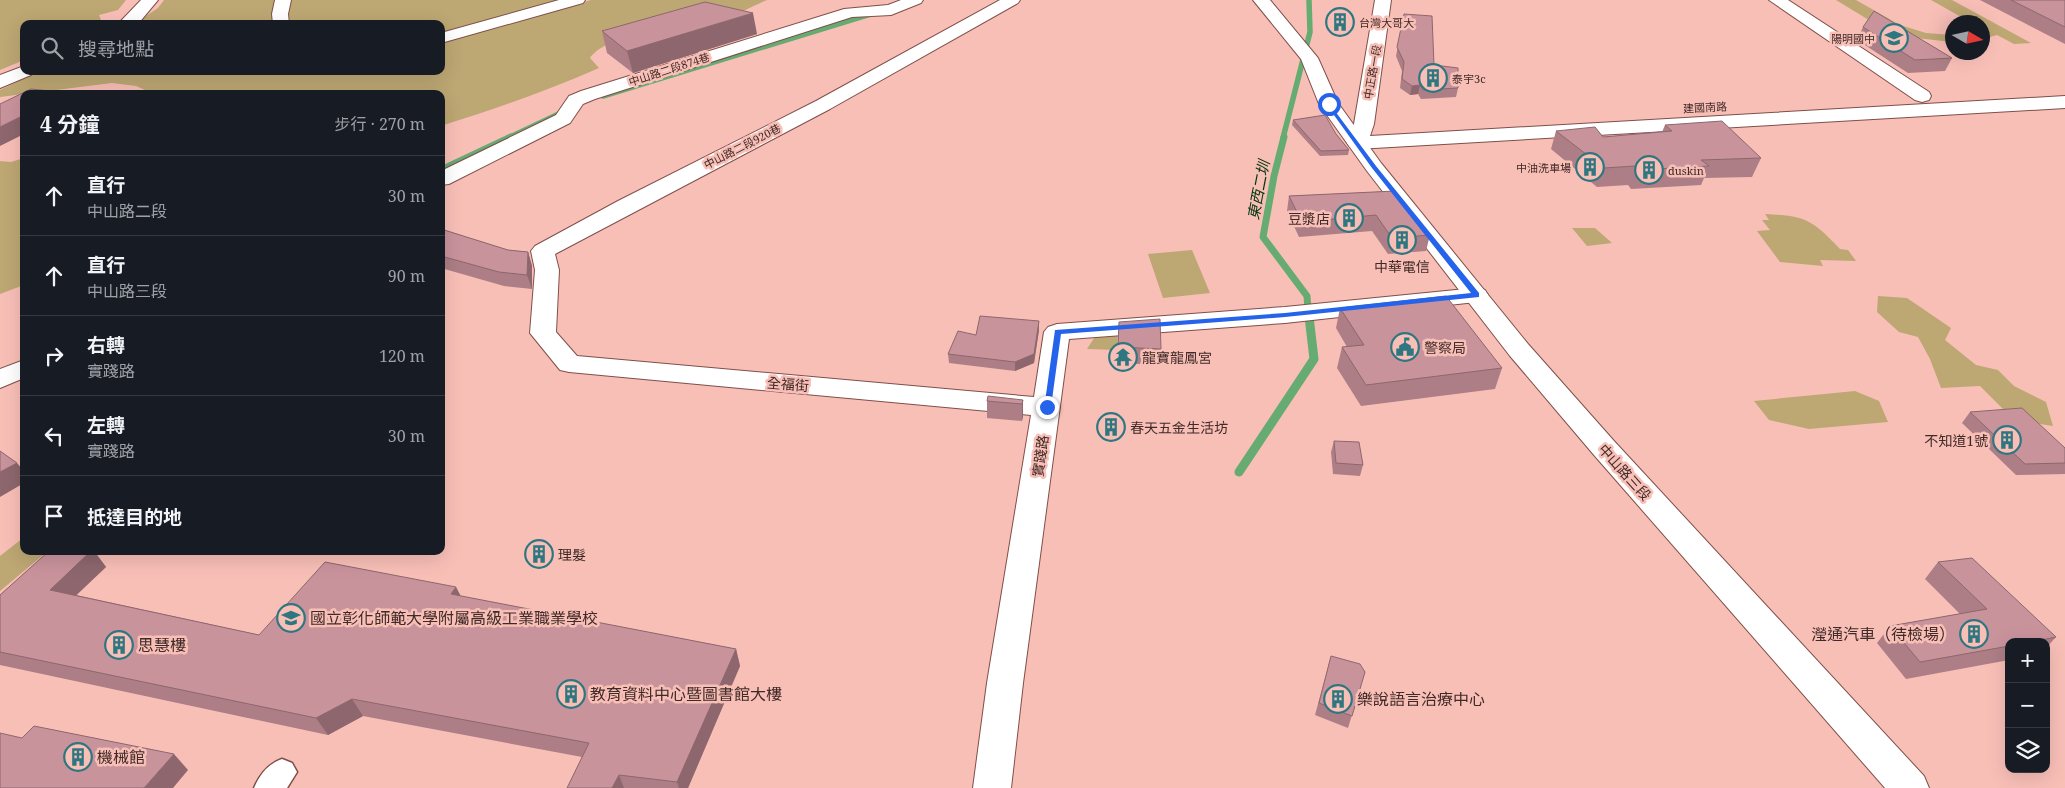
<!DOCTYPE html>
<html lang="zh-TW">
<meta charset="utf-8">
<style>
:root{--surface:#171b24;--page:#242831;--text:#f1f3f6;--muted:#9ea1a6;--line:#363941}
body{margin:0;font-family:"Noto Serif","Noto Sans TC",serif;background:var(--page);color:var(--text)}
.controls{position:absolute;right:15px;bottom:15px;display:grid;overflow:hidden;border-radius:10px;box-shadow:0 5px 20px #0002}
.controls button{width:45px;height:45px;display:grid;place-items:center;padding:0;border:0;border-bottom:1px solid var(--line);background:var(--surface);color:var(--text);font:25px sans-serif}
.compass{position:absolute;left:1945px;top:15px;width:45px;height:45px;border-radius:50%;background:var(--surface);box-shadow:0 5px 20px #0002;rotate:99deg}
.stop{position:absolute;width:15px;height:15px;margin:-11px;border:4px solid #2563eb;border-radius:50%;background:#fff}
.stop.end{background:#2563eb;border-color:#fff;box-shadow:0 1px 5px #0008}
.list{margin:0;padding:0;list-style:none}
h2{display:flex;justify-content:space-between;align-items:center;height:65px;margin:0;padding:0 20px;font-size:21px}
h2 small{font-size:16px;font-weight:400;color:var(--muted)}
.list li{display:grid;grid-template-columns:32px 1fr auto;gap:15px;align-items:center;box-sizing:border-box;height:80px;padding:0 20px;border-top:1px solid var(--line)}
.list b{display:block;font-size:19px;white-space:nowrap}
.list p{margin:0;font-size:16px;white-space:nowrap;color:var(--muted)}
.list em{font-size:16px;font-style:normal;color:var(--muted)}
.icon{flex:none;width:28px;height:28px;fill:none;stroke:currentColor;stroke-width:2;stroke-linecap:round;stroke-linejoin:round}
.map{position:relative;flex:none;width:2065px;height:788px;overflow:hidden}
.search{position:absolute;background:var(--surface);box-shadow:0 5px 20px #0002;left:20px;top:20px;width:425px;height:55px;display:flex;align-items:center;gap:12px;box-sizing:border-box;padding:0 18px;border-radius:10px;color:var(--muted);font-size:19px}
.panel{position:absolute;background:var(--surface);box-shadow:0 5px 20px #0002;left:20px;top:90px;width:425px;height:465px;border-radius:10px}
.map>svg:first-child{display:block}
.green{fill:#bda773}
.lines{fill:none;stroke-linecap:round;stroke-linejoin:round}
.stream-far2{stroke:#66ab71;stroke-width:5.5}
.stream-far1{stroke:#66ab71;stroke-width:7}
.stream{stroke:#66ab71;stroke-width:9}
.pedestrian-casing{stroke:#7f4f49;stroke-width:3}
.minor-casing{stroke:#7f4f49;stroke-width:2}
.tertiary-casing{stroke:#7f4f49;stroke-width:2}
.primary-casing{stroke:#7f4f49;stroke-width:2}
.pedestrian{fill:#fff;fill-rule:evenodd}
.minor{fill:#fff;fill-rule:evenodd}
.tertiary{fill:#fff;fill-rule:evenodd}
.primary{fill:#fff;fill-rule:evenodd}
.wall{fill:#ad7e86}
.shaded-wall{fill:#8d676d}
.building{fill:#c9939c;stroke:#8d676d}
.route{fill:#2563eb}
.labels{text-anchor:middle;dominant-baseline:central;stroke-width:5;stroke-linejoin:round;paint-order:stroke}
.far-poi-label{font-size:11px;fill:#402a27;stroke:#f8bfb7;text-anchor:start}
.far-street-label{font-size:11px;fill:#402a27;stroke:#f8bfb7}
.poi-label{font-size:14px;fill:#402a27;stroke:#f8bfb7;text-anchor:start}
.street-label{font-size:14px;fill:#402a27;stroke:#f8bfb7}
.water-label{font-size:15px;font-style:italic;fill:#00340e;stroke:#f8bfb7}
.near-poi-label{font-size:16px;fill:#402a27;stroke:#f8bfb7;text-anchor:start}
</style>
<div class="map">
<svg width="2065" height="788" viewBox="0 0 2065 788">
<rect width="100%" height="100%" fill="#f8bfb7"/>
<g class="green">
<path d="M0,0H126L118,10L99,15L101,20L112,21L108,24H24V60L0,70Z"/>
<path d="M164,0H586L441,36V24H134L158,8Z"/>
<path d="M591,0H767C753,6 739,14 725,18C691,29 611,29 590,58L599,68C547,91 495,109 441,126V94H154L136,86L112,83L0,97V90L40,71H441V43Z"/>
<path d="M1836,0H1856L1900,25L1926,33L1952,35V42L1916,38L1882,28Z"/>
<path d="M1931,0H1952L2031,43L2014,44L1997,35L1983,39L1982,22H1970Z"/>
<path d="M24,158V285L0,294V161L11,162Z"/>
<path d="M1765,214C1807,216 1812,220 1840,249L1848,250L1856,261L1820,260L1823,266L1780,262L1757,231L1770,230L1762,220H1769Z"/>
<path d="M1572,228H1595L1612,243L1587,246Z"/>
<path d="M1192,250L1210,293L1163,298L1148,254Z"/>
<path d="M1878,296L1907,298L1951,328L1945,340L1976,365L1998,370L2014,386L2046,402L2053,426L2014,420L1980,386L1941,388L1930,359L1918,337L1899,332L1877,312Z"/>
<path d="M1118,328L1117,350L1087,349L1096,335Z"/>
<path d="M1855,391L1879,401L1888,422L1809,429L1769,420L1754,401Z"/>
<path d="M23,538L24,551H48L0,591V556Z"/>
</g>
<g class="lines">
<g class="stream-far2">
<path d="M603,96L877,12"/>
<path d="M508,138L565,111"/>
<path d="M1283,138L1310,32L1309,0"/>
</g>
<g class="stream-far1">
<path d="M1284,137L1274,176L1263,237L1307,296L1308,309"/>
<path d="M441,170L511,137"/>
</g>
<path class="stream" d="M1239,472L1314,359L1308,308"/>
<defs>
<path id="pedestrian" d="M282,759L292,763L297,772L287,788H254C260,774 268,764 282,759Z"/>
<g id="minor">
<path d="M141,0H158L138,24H118Z"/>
<path d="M275,0H291L288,14L289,24H273L272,14Z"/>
<path d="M559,0H585L583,3L441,43V33Z"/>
<path d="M901,0H923L921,3L891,15L852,17L595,99L583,104L570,123L449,184L441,185V171L556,115L569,96L581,91L844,9L888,5Z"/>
<path d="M1000,0H1020L1018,3L830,109L555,254L559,270L556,332L577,356L1034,397L1044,332L1048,327L1057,324L1285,307L1476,288L1485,290L1488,295L1485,300L1476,302L1285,323L1069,339L1023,683L1011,788H973L987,683L1031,415L569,372L560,370L530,333L535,270L531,251L535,246L618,201L816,101Z"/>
<path d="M1769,0H1788L1929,92L1931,96L1929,100L1922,102L1915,100Z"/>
<path d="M24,66V71H34L31,75L0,88V75Z"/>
<path d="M24,360V378L0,388V369Z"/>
</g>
<path id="tertiary" d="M1375,0H1391L1374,124L1370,136L2065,96V108L1357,149L1350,147L1347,143L1354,124Z"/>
<path id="primary" d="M1253,0H1270L1318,58L1338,103L1381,163L1528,344L1614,441L1924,776L1929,788H1885L1594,455L1510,356L1367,171L1319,104L1301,59Z"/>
</defs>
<use href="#pedestrian" class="pedestrian-casing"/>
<use href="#minor" class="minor-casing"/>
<use href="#tertiary" class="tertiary-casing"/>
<use href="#primary" class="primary-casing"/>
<use href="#pedestrian" class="pedestrian"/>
<use href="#minor" class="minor"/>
<use href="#tertiary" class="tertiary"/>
<use href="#primary" class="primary"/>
</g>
<g class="wall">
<path d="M1980,0H2065V44Z"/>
<path d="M1404,14L1434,65L1458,88L1456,97L1421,99L1418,94L1410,95L1400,88L1402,71L1396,56Z"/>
<path d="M1863,27L1952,58L1945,71L1908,73L1857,40Z"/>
<path d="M602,31L757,34L633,73L607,53Z"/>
<path d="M1293,120L1336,134L1349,150L1348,155L1320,156L1292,125Z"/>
<path d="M1665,125L1761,158L1752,177L1704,178L1701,185L1631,189L1628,185L1597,187L1551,149L1556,131L1603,137L1662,132Z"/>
<path d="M1395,191L1430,235L1426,251L1388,254L1372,231L1299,237L1287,211L1289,196Z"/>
<path d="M441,229L508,250L528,252L532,266V289L504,286L441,268Z"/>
<path d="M1340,308L1502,368L1495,389L1361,406L1337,368L1342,347H1347L1336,328Z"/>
<path d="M1039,321V330L1034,363L1015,371L949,363L948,354L976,335Z"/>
<path d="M1119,322L1161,349L1160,365L1117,363Z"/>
<path d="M1023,400V416L1022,421L987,418V401Z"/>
<path d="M1970,412L2065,448V474L2016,475L1962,423Z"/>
<path d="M1334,441L1363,465L1360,476L1333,474L1331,452Z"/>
<path d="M49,551H94L106,567L76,595L259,635L456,587L460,596L736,649L740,666L688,788H567L582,757L363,716L328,735L0,665V595Z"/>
<path d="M1938,562L2056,637L2046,648V642H2009V660L1906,679L1877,643L1890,626L1960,614L1925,579Z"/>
<path d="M1331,656L1365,672L1348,728L1315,715Z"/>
</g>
<g class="shaded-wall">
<path d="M753,13L757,34L633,73L627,51Z"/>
<path d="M1420,85L1418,94L1410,95L1412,86Z"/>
<path d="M24,115V134L0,146V127Z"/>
<path d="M528,252L532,266V289L527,275Z"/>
<path d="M1039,321V330L1034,363L1015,371V362Z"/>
<path d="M1023,400V416L1022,421V404Z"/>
<path d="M17,463L24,471V483L0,497V472Z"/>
<path d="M91,551H94L106,567L64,607L50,590Z"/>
<path d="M456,587L465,604L451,594Z"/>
<path d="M736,649L740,666L688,788H679L677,782Z"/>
<path d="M352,699L363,716L328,735L316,718Z"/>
<path d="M174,754L188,770L173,788H144Z"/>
<path d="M619,775L624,788H612Z"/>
</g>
<g class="building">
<path d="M2011,0H2065V27Z"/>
<path d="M705,2L753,13L627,51L602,31Z"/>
<path d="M1874,11L1952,58L1915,60L1863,27Z"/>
<path d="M1404,14L1432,16L1434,65L1458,68V88L1423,90L1420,85L1412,86L1402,79L1404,62L1397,47Z"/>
<path d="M31,89L69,93L67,94H24V115L0,127V104Z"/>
<path d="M1325,115L1336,134L1349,150L1321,151L1293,120Z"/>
<path d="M1722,121L1761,158L1701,160L1709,166L1638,170L1635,166L1604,168L1556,131L1595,127L1603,137L1672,131L1665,125Z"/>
<path d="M1395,191L1430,235L1392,238L1376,215L1302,222L1289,196Z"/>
<path d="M441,229L508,250L528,252L527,275L499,272L441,256Z"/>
<path d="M1446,296L1502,368L1366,385L1342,347L1364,345L1340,308Z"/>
<path d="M980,316L1039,321L1034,354L1015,362L948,354L958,331L976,335Z"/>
<path d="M1160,319L1161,349L1118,347L1119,322Z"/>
<path d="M988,396L1023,400L1022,404L987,401Z"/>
<path d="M2022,408L2065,448V463L2025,464L1970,412Z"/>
<path d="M1334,441L1359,442L1363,465L1336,463Z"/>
<path d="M0,451L17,463L0,472Z"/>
<path d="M49,551H91L50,590L259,635L325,562L456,587L451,594L736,649L677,782L619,775L612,788H567L589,743L352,699L316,718L0,652V595Z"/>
<path d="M1972,558L2056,637L2032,642H2009V646L1920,662L1890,626L1987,609L1938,562Z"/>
<path d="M1331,656L1360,664L1365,672L1352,716L1319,703Z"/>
<path d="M34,726L174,754L144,788H0V733L22,738Z"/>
</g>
<path class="route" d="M1329,103L1376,166L1479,293V297L1285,317L1061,334L1051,407L1050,409H1044L1055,330L1285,313L1471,293L1372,168L1326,104Z"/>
<defs>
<symbol id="building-ring" viewBox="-11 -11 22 22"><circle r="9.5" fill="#f8bfb7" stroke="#2e7680" stroke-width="1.5"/><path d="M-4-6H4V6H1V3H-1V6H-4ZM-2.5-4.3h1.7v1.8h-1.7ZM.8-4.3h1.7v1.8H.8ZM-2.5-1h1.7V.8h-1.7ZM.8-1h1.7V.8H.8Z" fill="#2e7680"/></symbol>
<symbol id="school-ring" viewBox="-11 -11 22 22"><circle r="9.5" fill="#f8bfb7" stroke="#2e7680" stroke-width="1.5"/><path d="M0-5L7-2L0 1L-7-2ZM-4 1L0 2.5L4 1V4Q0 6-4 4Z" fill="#2e7680"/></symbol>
<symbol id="civic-ring" viewBox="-11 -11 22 22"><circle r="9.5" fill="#f8bfb7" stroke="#2e7680" stroke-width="1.5"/><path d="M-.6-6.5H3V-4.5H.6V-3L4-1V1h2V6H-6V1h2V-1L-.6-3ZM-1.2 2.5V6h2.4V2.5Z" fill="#2e7680"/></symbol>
<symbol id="temple-ring" viewBox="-11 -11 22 22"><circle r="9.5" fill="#f8bfb7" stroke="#2e7680" stroke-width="1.5"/><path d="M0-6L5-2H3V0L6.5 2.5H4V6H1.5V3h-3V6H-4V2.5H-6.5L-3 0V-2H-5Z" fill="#2e7680"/></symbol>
</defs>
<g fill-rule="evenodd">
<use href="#building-ring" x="1324" y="6" width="32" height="32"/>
<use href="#school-ring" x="1878" y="22" width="32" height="32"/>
<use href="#building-ring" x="1417" y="62" width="32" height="32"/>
<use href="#building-ring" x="1574" y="151" width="32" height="32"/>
<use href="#building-ring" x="1633" y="154" width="32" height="32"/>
<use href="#building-ring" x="1333" y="202" width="32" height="32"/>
<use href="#building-ring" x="1386" y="224" width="32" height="32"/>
<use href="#civic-ring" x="1389" y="331" width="32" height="32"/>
<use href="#temple-ring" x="1107" y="341" width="32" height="32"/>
<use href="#building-ring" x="1095" y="411" width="32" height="32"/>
<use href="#building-ring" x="1991" y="424" width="32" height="32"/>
<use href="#building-ring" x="523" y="538" width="32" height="32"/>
<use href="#school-ring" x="275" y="602" width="32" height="32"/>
<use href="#building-ring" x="1958" y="618" width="32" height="32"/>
<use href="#building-ring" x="103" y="629" width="32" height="32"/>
<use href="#building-ring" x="555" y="678" width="32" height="32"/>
<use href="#building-ring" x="1322" y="683" width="32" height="32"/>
<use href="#building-ring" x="62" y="741" width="32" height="32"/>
</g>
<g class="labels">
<g class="far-poi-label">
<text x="1359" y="22">台灣大哥大</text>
<text x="1875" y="38" text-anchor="end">陽明國中</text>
<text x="1452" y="78">泰宇3c</text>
<text x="1571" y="167" text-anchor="end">中油洗車場</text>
<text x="1668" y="170">duskin</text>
</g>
<g class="far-street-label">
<text transform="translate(669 69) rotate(-18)">中山路二段874巷</text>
<text transform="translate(1372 72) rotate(-80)">中正路一段</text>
<text transform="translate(1705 107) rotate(-3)">建國南路</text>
<text transform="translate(742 146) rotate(-27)">中山路二段920巷</text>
</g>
<g class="poi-label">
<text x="1330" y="218" text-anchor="end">豆漿店</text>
<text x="1402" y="266" text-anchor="middle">中華電信</text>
<text x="1424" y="347">警察局</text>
<text x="1142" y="357">龍寶龍鳳宮</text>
<text x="1130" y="427">春天五金生活坊</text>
<text x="1988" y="440" text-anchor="end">不知道1號</text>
<text x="558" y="554">理髮</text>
</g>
<g class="street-label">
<text transform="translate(788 384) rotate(5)">全福街</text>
<text transform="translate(1040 456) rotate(-82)">實踐路</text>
<text transform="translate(1625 472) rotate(48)">中山路三段</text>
</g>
<g class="water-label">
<text transform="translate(1258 190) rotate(-79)">東西二圳</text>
</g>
<g class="near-poi-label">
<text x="310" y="618">國立彰化師範大學附屬高級工業職業學校</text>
<text x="1955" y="634" text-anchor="end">瀅通汽車（待檢場）</text>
<text x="138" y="645">思慧樓</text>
<text x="590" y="694">教育資料中心暨圖書館大樓</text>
<text x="1357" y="699">樂說語言治療中心</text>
<text x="97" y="757">機械館</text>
</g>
</g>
</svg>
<div class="controls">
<button>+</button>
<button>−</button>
<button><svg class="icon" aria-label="layers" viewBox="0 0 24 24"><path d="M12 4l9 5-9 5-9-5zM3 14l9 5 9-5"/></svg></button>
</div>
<svg class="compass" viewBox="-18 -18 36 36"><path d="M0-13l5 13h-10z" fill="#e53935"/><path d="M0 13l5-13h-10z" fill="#9ea1a6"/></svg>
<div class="stop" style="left:1329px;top:104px"></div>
<div class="stop end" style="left:1047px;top:407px"></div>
<div class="search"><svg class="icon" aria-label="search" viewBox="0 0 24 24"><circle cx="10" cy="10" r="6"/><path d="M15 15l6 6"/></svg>搜尋地點</div>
<section class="panel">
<h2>4 分鐘<small>步行 · 270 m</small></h2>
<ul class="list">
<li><svg class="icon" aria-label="ahead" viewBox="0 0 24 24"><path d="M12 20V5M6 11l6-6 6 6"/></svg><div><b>直行</b><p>中山路二段</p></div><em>30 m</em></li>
<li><svg class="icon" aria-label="ahead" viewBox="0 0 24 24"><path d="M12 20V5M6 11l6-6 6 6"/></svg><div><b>直行</b><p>中山路三段</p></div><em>90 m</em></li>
<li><svg class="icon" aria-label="right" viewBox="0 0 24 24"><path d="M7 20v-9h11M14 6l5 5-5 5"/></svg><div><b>右轉</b><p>實踐路</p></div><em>120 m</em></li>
<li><svg class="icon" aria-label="left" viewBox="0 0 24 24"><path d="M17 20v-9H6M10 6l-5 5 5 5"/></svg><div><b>左轉</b><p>實踐路</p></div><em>30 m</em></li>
<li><svg class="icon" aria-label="arrive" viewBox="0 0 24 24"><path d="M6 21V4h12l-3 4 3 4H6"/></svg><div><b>抵達目的地</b></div></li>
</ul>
</section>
</div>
